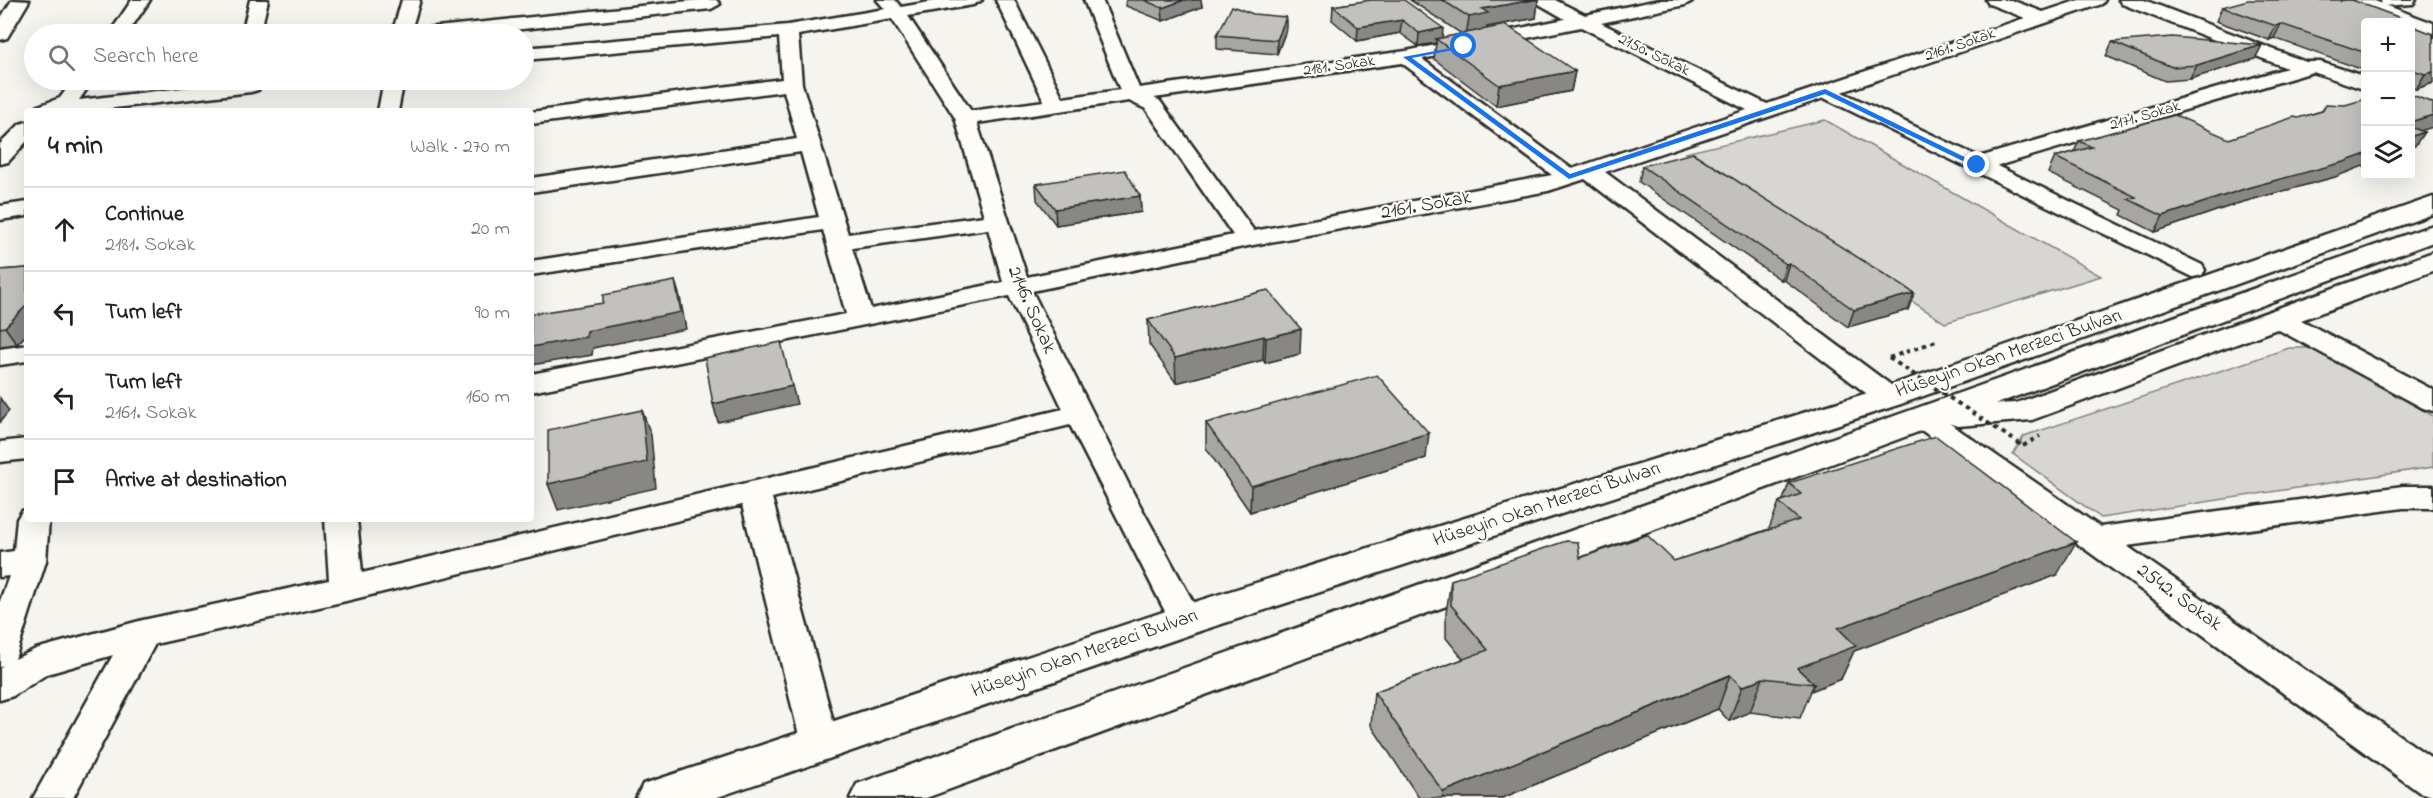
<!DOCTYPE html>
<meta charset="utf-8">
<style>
:root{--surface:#fff;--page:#f6f6f6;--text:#222;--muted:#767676;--line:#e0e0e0}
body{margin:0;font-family:"Indie Flower",sans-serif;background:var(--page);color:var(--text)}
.controls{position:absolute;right:18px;top:18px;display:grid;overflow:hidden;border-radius:6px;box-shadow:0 6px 24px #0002}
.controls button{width:54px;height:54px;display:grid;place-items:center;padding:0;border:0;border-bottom:2px solid var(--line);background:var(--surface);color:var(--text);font:30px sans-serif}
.stop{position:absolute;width:18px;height:18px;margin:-14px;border:4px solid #1a73e8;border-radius:50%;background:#fff}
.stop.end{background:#1a73e8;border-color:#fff;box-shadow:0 2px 6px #0008}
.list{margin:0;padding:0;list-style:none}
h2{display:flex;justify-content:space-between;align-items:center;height:78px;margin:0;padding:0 24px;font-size:26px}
h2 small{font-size:20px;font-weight:400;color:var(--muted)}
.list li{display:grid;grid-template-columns:39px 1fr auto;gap:18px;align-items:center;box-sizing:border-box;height:84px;padding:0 24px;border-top:2px solid var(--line)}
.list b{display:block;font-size:22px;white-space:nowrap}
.list p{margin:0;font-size:20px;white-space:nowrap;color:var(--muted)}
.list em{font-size:20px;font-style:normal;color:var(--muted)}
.icon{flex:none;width:33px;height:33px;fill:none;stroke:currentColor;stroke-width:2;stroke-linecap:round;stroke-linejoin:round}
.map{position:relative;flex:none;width:2433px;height:798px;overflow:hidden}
.search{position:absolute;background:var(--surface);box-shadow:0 6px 24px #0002;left:24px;top:24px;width:510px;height:66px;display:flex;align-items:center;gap:15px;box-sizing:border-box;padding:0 21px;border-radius:33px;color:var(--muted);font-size:22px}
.panel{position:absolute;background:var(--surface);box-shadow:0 6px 24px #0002;left:24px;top:108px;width:510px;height:414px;border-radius:6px}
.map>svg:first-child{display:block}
.green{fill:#d7d6d2;stroke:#81807e;stroke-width:1.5}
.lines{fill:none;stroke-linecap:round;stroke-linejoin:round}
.minor-casing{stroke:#2b2b2b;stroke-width:5}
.major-casing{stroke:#2b2b2b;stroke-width:5}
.path{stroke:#2b2b2b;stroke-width:4;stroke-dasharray:4.5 4.5;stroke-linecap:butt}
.minor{fill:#fdfcf7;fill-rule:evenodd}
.major{fill:#fdfcf7;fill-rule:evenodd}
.path-bridge{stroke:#2b2b2b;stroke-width:4;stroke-dasharray:4.5 4.5;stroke-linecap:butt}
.wall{fill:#a7a6a3;stroke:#2b2b2b;stroke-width:1.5}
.shaded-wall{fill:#888785;stroke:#2b2b2b;stroke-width:1.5}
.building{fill:#c2c1be;stroke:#2b2b2b;stroke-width:1.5}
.route{fill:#1a73e8}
.labels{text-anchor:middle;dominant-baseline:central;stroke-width:4.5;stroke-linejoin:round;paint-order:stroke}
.far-street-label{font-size:16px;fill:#2b2b2b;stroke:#fdfcf7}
.street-label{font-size:20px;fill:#2b2b2b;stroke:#fdfcf7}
</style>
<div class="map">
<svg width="2433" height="798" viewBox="0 0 2433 798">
<rect width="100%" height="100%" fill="#f5f4ef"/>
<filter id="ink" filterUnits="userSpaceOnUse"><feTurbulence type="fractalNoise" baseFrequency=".0167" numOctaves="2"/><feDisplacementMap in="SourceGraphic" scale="12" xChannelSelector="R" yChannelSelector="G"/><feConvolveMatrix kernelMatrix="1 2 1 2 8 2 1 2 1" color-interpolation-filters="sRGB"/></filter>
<g filter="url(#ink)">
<g class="green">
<path d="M1825,120L2101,276L1945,323L1685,153Z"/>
<path d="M2289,348H2317L2433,416V467L2101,518L2013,454L2024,436Z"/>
</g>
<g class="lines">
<defs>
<g id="minor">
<path d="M12,0L29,1L7,38L0,40V19Z"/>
<path d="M132,0H150L127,34H109Z"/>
<path d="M250,0H268L260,34H242Z"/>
<path d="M402,0H420L410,34H392Z"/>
<path d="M699,0H716L720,4L711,9L474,34H417L426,28Z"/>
<path d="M877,0H895L901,7L941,0H982L973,5L908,16L971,111L1044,101L996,0H1014L1063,98L1120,90L1084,0H1102L1139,88L1406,51L1565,19L1532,0H1555L1585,15L1659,0H1694L1685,5L1601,23L1767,104L2025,18L1989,4L1986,0H2011L2043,12L2079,0H2105L2102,4L1842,92L1979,157L2287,68L2122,4L2119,0H2144L2306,62H2320L2366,77V90L2313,72L1997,166L2202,265L2205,270L2202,275L2193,277L1824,98L1605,172L1899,391L1903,397L1899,403L1889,406L1879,403L1585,179L1548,191L1248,246L1032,291L1131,489L1203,620L1198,629L1186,633L1174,629L1070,425L772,498L839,743L833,754L820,759L807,754L801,743L742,505L346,601L155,644L73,798H33L113,655L47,674L13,696L0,700V668L4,665L0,667V601L9,576L0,577V553L14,551L17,519L22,511L27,510V519H49L46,561L15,659L36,649L143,620L329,580L325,519H357L362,573L1063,409L1009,296L531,392V374L846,314L823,230L531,275V261L819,217L801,152L531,192V178L797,139L784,91L531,124V112L782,79L779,37L524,60V48L788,25L885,9ZM892,19L955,118L984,216L848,234L802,84L798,35ZM1581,27L1747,110L1572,169L1422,59ZM1402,63L1552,175L1254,231L1160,101L1154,98ZM1129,101L1146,109L1233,235L1027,277L977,123ZM988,229L1003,282L871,309L852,248Z"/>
<path d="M2381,0H2416L2413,4L2382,6Z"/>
<path d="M73,80H93L79,100L251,80L258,82L261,86L258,90L251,92L89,111H35L38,106L60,98Z"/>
<path d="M384,80H404L398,111H378Z"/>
<path d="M27,122V141L8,162L0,164V144L20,124Z"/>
<path d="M27,202V216L0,220V206Z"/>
<path d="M2277,310L2286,312L2433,390V411L2423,408L2268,324L2264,318L2268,312Z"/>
<path d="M27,345V361L0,365V349Z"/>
<path d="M1923,409L1933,412L2100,527L2403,486H2433V508H2403L2127,546L2433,759V796L2419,792L1913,424L1908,418L1913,412Z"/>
<path d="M27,439V459L0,462V442Z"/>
</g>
<g id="major">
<path d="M2343,0H2372L2433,23V36L2410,29V22H2394L2346,4Z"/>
<path d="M2433,197V214L1901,404L1200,631L715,798H636L643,784L659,779L1172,609L1877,390Z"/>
<path d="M2433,225V242L1996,404L2016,403L2433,252V271L2032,420L1958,426L1945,422L926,798H850L857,784Z"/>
</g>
</defs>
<use href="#minor" class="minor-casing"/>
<use href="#major" class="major-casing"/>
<g class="path">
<path d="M1889,358L1939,340"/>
<path d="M2023,446L2040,436"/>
</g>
<use href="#minor" class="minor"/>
<use href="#major" class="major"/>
<path class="path-bridge" d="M1889,358L2023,446"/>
</g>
<g class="wall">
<path d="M1126,0H1201L1202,7L1163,21L1126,6Z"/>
<path d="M1371,0L1442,38L1462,34L1410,0H1538L1536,18L1487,27L1486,29L1575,71L1571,91L1496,106L1434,59L1436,43L1418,46L1400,33L1357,41L1332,20L1333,6Z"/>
<path d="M2222,7L2366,22V71L2274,38L2269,40L2216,21Z"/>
<path d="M2410,25L2433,83L2416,89L2410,87Z"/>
<path d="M1286,30L1277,54L1217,49V35Z"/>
<path d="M2112,42L2262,45L2255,59L2190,79L2165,81L2106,56Z"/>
<path d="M2322,111L2335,177L2239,203L2155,232L2121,215L2123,210L2048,173L2055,157L2074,152L2079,141L2229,139Z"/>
<path d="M1642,166L1914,293L1908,310L1848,327L1784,280H1781L1639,182Z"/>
<path d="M1036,184L1140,196L1141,212L1056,225L1037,200Z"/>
<path d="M27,268V334L17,344L0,346V270Z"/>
<path d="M1268,290L1300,354L1265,363L1263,360L1176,383L1149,344L1148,320Z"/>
<path d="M1206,423L1426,458L1250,512L1206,448Z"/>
<path d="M1789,483L2057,575L1854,651L1841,679L1811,691L1800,718L1750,712L1729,721L1718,709L1502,798H1419L1371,725L1374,692L1463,659L1446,638V613L1451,580L1580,558L1674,561L1769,529L1779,502L1783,500Z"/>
</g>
<g class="shaded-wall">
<path d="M1184,0H1201L1202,7L1163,21L1162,8Z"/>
<path d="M1533,0H1538L1536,18L1487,27L1486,33L1466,37L1469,17L1482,9Z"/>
<path d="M1286,17V30L1277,54V40Z"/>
<path d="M1402,20L1400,33L1357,41L1358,27Z"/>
<path d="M2281,24L2274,38L2269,40L2276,26Z"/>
<path d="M1443,28L1442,42L1436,39V43L1418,46L1419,33Z"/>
<path d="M2262,45L2255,59L2190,79L2197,65Z"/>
<path d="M1575,71L1571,91L1496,106L1499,85Z"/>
<path d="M2433,72V83L2416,89L2425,74Z"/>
<path d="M2433,115V127L2410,134V122Z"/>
<path d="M2424,132L2415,146L2410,148V137Z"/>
<path d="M2366,154V165L2335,177L2239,203L2155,232L2163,216L2247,188Z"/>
<path d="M1140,196L1141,212L1056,225L1055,209Z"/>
<path d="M1789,263L1784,280H1781L1786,264Z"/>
<path d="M675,281L680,297L686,329L593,348L592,355L531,365V347L587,331Z"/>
<path d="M1914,293L1908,310L1848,327L1854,310Z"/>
<path d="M27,305V334L17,344L5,327Z"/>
<path d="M1301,329L1300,354L1265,363L1266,338Z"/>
<path d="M1264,336L1263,360L1176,383L1175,358Z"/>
<path d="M792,386L797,404L718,422L713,404Z"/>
<path d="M0,398L9,411L0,422Z"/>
<path d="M642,410L651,435L656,488L558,510L548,484Z"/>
<path d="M1429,433L1426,458L1250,512L1251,486Z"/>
<path d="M2076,542L2057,575L1854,651L1841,679L1811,691L1814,684L1797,668L1838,628Z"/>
<path d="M1730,675L1718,709L1502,798H1442L1443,792Z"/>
<path d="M1763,678L1750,712L1729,721L1742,687Z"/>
</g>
<g class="building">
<path d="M1144,0H1184L1162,8Z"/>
<path d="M1371,0H1404L1443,28L1419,33L1402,20L1358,27L1333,6Z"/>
<path d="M1442,0H1533L1482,9L1488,13L1469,17Z"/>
<path d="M2248,0H2352L2406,20L2399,21L2403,22H2366V53L2281,24L2276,26L2222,7Z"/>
<path d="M1232,6L1253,14L1286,17L1277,40L1217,35Z"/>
<path d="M1506,25L1575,71L1499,85L1436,39Z"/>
<path d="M2410,25L2433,34V72L2425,74L2410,69Z"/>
<path d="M2172,37L2262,45L2197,65L2172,67L2112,42Z"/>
<path d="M2410,94L2433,103V115L2410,122Z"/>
<path d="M2366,99V154L2344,162L2247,188L2163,216L2128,199L2136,197L2055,157L2092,147L2079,141L2175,115L2229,139L2294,117L2298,118L2322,111L2326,104L2345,105Z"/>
<path d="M2410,127L2424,132L2410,137Z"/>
<path d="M1693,153L1914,293L1854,310L1789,263L1786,264L1642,166Z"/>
<path d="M1125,170L1140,196L1055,209L1036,184Z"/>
<path d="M27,268V305L5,327L0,328V270Z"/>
<path d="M675,281L681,312L587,331L586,337L531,347V314L603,303V295Z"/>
<path d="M1268,290L1301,329L1266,338L1264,336L1175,358L1148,320Z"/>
<path d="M781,342L792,386L713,404L705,358Z"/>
<path d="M1377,375L1429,433L1251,486L1206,423Z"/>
<path d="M642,410L647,462L548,484V430Z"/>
<path d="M1936,436L2076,542L1838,628L1856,646L1797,668L1814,684L1763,678L1742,687L1730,675L1443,792L1374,692L1488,650L1451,605V580L1566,541L1578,542L1580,558L1647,535L1674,561L1799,520L1779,502L1801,494L1789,483Z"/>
</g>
</g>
<path class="route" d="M1467,45L1464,48L1412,58L1570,174L1825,89L1981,165L1975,167L1825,94L1569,179L1403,57Z"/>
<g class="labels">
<g class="far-street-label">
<text transform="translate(1960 45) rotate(-19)">2161. Sokak</text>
<text transform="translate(1654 55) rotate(26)">2150. Sokak</text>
<text transform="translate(1339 66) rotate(-8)">2181. Sokak</text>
<text transform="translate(2145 116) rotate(-16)">2171. Sokak</text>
</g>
<g class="street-label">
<text transform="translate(1426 206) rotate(-10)">2161. Sokak</text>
<text transform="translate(1031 310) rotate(66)">2146. Sokak</text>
<text transform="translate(2009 354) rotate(-19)">Hüseyin Okan Merzeci Bulvarı</text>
<text transform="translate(1547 505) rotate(-18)">Hüseyin Okan Merzeci Bulvarı</text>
<text transform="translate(2179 598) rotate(36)">2542. Sokak</text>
<text transform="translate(1085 654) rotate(-19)">Hüseyin Okan Merzeci Bulvarı</text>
</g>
</g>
</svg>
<div class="controls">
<button>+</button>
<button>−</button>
<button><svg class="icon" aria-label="layers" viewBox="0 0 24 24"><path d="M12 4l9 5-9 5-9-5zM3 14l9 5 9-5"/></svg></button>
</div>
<div class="stop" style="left:1464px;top:46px"></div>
<div class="stop end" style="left:1977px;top:165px"></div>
<div class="search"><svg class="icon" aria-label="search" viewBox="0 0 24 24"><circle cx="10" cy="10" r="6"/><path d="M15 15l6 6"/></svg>Search here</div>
<section class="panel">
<h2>4 min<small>Walk · 270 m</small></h2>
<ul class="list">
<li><svg class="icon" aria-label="ahead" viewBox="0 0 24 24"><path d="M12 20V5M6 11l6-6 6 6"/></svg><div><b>Continue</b><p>2181. Sokak</p></div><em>20 m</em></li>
<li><svg class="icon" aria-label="left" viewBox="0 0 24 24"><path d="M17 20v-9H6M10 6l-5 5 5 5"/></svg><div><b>Turn left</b></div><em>90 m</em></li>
<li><svg class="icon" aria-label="left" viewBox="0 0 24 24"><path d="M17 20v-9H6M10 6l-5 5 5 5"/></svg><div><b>Turn left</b><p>2161. Sokak</p></div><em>160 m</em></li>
<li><svg class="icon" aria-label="arrive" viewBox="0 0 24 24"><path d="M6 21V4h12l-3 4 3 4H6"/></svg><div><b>Arrive at destination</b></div></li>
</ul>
</section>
</div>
